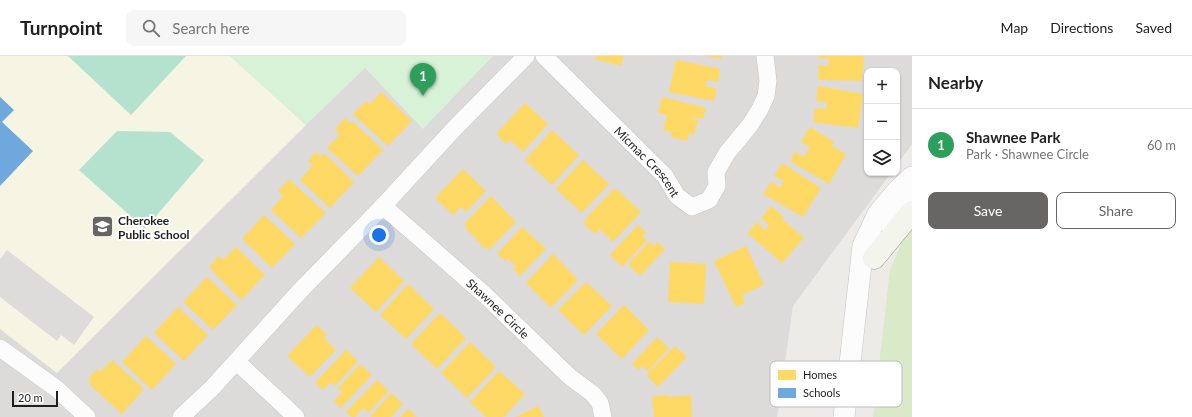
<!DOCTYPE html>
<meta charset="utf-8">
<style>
:root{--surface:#fff;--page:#f6f6f6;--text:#222;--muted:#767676;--line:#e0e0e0;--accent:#676665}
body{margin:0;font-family:Lato,sans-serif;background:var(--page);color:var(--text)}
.controls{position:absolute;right:12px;top:12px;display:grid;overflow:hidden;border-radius:8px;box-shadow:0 1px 3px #0004}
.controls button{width:36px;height:36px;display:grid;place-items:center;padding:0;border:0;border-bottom:1px solid var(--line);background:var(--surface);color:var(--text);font:20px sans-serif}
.scale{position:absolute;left:12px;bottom:10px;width:46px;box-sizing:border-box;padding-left:4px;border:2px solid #1f1f1f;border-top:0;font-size:11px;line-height:14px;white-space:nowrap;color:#1f1f1f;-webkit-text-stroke:3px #fff;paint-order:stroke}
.you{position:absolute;left:379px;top:179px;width:14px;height:14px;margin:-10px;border:3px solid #fff;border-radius:50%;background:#1a73e8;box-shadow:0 0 0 6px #1a73e833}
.badge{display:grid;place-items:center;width:26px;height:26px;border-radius:50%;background:var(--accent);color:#fff;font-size:13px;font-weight:700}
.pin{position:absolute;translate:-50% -33px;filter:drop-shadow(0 1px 2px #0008)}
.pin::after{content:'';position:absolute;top:21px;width:14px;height:12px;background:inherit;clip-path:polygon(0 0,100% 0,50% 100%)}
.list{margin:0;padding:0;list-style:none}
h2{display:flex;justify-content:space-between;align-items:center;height:52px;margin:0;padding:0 16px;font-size:17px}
h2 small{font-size:13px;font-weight:400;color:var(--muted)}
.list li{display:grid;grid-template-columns:26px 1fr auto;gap:12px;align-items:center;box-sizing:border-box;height:72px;padding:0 16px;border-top:1px solid var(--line)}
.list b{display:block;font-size:15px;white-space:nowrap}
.list p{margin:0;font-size:13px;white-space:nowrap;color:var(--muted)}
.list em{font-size:13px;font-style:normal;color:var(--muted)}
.actions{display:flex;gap:8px;padding:12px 16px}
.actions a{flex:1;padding:9px 0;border:1px solid var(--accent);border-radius:8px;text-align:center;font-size:14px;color:var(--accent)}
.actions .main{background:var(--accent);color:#fff}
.icon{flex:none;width:22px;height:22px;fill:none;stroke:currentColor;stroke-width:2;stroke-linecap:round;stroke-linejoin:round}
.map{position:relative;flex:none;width:912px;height:361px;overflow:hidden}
header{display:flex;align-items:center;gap:24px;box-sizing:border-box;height:56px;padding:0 20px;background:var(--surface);border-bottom:1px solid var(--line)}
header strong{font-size:19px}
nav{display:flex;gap:22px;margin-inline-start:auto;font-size:14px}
.search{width:280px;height:36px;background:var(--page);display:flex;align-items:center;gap:10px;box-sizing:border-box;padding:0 14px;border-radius:8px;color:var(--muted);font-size:15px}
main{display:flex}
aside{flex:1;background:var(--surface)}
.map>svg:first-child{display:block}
.residential{fill:#dcdbd9}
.education{fill:#f6f5e4}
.grass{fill:#dae9c8}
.park{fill:#d7f2d7}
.pitch{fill:#b5e2cf}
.parking{fill:#dddcdb}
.homes{fill:#ffd966}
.schools{fill:#6fa8dc}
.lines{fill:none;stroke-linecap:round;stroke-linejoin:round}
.minor-casing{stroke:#c6c5c4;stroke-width:18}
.tertiary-casing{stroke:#c6c5c4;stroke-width:22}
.secondary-casing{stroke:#959681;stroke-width:23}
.minor{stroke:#fcfcfc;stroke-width:17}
.tertiary{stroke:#fcfcfc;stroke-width:21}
.secondary{stroke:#f3f4eb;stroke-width:22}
.labels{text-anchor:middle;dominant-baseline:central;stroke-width:4;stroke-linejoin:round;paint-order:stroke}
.street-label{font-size:12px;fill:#1f1f1f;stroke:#fff}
.poi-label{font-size:12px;font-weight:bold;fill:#1f1f1f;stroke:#fff;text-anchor:start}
.key{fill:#fff;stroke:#bcbcbc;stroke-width:1}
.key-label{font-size:11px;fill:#1f1f1f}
</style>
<header>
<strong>Turnpoint</strong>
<div class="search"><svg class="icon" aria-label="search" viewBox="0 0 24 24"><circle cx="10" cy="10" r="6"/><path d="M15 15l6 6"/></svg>Search here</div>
<nav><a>Map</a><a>Directions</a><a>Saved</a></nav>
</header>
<main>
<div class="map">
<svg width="912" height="361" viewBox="0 0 912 361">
<rect width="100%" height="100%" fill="#edebe8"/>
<path class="residential" d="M0,0H912V88L897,109V15H867V117H891L793,250L777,361H0Z"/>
<path class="education" d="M0,0H230L306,69L57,317L0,273Z"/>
<path class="grass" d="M912,172V361H873L890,214L907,175Z"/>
<path class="park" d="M230,0H493L423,73L365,12L306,69Z"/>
<g class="pitch">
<path d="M68,0H186L131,59Z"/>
<path d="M117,75L170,76L204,104L145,173L79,114Z"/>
</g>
<path class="parking" d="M7,194L94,261L74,289L61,279L57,285L0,241V203Z"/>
<g class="homes">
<path d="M596,0H624L621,10L595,3Z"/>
<path d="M705,0H722L721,3Z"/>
<path d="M819,0H864L862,25L818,24L819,9L829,10V3L819,2Z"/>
<path d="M676,4L720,13L718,26L707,24L706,30L717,33L714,45L669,36Z"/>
<path d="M818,30L863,38L858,72L813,66L815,52L826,53L827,46L816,45Z"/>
<path d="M381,36L412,65L388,90L353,58L366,45L370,48Z"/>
<path d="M662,41L706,52L703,63L693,61V63L698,64L694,79L689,77L687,85L670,81L672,76L663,74L667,59L658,57Z"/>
<path d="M525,47L548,68L523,96L510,84L506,88L496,78Z"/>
<path d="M345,62L350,67L352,65L383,94L358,120L327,92L340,78L335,73Z"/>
<path d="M810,71L834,86L832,90L846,98L829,128L790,105L795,96L804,101L810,91L801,86Z"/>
<path d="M552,74L579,99L552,129L525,104Z"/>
<path d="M316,96L321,101L324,97L354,126L330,152L300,124L313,109L308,105Z"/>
<path d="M583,104L609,128L582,157L556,133Z"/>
<path d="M782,107L821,132L803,161L763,138L771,126L780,131L784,125L774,120Z"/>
<path d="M463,113L486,135L466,156L461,151L453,159L435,142Z"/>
<path d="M289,123L326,157L301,182L271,154L283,140L278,135Z"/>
<path d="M615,132L641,156L613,186L600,173L595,178L583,167L588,162L587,161Z"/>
<path d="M491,140L516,166L489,194L487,192L486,193L476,184L477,183L475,181L476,180L474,181L465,172L467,170L464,168Z"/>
<path d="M771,150L784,161L782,163L804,182L782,207L747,177L757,166L765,174L769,169L761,162Z"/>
<path d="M264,159L295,188L272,212L242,183Z"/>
<path d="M638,169L646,176L643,180L647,184L622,211L610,199Z"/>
<path d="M522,171L546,193L520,220L513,213L516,210L508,203L505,205L497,198Z"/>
<path d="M649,186L654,190L657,186L665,193L640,220L628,208Z"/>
<path d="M746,190L764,229L742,239L745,247L736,251L714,205Z"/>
<path d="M236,191L265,219L241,244L212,215L213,214L209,211L219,200L223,204Z"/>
<path d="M553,198L578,224L551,252L526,227Z"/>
<path d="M379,201L404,225L376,256L350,232Z"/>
<path d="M670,206L706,208L704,248L668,246Z"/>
<path d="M207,221L237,249L213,274L183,246Z"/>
<path d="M586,226L612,250L584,279L558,254Z"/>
<path d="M408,228L434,253L406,283L380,259Z"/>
<path d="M624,249L649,274L622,303L596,278Z"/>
<path d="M178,251L208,279L184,305L154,277Z"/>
<path d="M440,257L466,282L437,313L411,288Z"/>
<path d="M317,269L327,279L324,282L336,294L310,321L287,300Z"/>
<path d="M146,280L176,308L152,334L122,306Z"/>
<path d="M657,281L669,292L648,315L642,310L639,314L632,308Z"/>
<path d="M470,286L496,311L467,342L441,317Z"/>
<path d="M675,290L687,301L658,331L647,320L649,316Z"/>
<path d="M346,294L358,305L335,330L331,326L323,334L315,327Z"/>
<path d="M112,304L144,333L122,358L89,328L91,326L88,323L97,313L100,316Z"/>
<path d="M360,308L372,319L341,352L334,345L342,336L338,332Z"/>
<path d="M499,315L525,338L504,361H486L470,346Z"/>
<path d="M377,324L389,335L368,357L363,352L355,361H352L346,356Z"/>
<path d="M391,337L403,348L391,361H370Z"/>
<path d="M669,339V341L691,339L692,361H654L652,340Z"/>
<path d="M538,350L544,361H516Z"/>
<path d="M408,353L417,361H400Z"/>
</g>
<path class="schools" d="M0,41L14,54L2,66L33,95L0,130Z"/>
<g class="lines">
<defs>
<g id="minor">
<path id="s1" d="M544,0L665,120L677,140L692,151L709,144L717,130L716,116L727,97L750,69L760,53L766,40L768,25L765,0"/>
<path id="s2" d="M383,150L486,240L570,321L593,338L600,347L603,361"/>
<path d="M0,292L57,333L87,361"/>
<path d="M237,306L296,361"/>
<path d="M181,361L212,332L298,237L383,150L453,74L526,0"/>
</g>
<g id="tertiary">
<path d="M890,168L906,147L912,142"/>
<path d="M844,361L863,190L878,158L897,135L912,121"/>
</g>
<path id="secondary" d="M874,202L912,156"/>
</defs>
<use href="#minor" class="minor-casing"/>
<use href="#tertiary" class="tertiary-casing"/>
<use href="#secondary" class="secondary-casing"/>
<use href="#minor" class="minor"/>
<use href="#tertiary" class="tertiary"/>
<use href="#secondary" class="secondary"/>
</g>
<defs>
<symbol id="school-square" viewBox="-11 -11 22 22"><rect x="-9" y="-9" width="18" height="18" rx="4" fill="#676665" stroke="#fff"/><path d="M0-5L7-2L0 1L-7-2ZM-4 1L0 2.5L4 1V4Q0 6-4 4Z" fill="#fff"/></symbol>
</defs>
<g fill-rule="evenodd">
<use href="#school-square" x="90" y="158" width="25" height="25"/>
</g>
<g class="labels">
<g class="street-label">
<text stroke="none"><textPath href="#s1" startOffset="148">Micmac Crescent</textPath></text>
<text stroke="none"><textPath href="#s2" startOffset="154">Shawnee Circle</textPath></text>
</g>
<g class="poi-label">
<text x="118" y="164">Cherokee<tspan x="118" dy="14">Public School</tspan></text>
</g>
</g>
<rect x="770" y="305" width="132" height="46" rx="6" class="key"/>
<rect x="778" y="314" width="18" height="10" fill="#ffd966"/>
<rect x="778" y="332" width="18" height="10" fill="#6fa8dc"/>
<g class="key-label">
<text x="803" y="323">Homes</text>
<text x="803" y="341">Schools</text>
</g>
</svg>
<div class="controls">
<button>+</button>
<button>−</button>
<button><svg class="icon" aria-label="layers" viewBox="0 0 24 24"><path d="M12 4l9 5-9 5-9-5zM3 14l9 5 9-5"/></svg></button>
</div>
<div class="scale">20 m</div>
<div class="you"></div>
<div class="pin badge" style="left:423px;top:40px;background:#2e9e5b">1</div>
</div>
<aside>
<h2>Nearby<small></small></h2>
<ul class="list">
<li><span class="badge" style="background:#2e9e5b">1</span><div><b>Shawnee Park</b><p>Park · Shawnee Circle</p></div><em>60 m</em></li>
</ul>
<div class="actions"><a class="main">Save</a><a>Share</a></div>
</aside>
</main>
